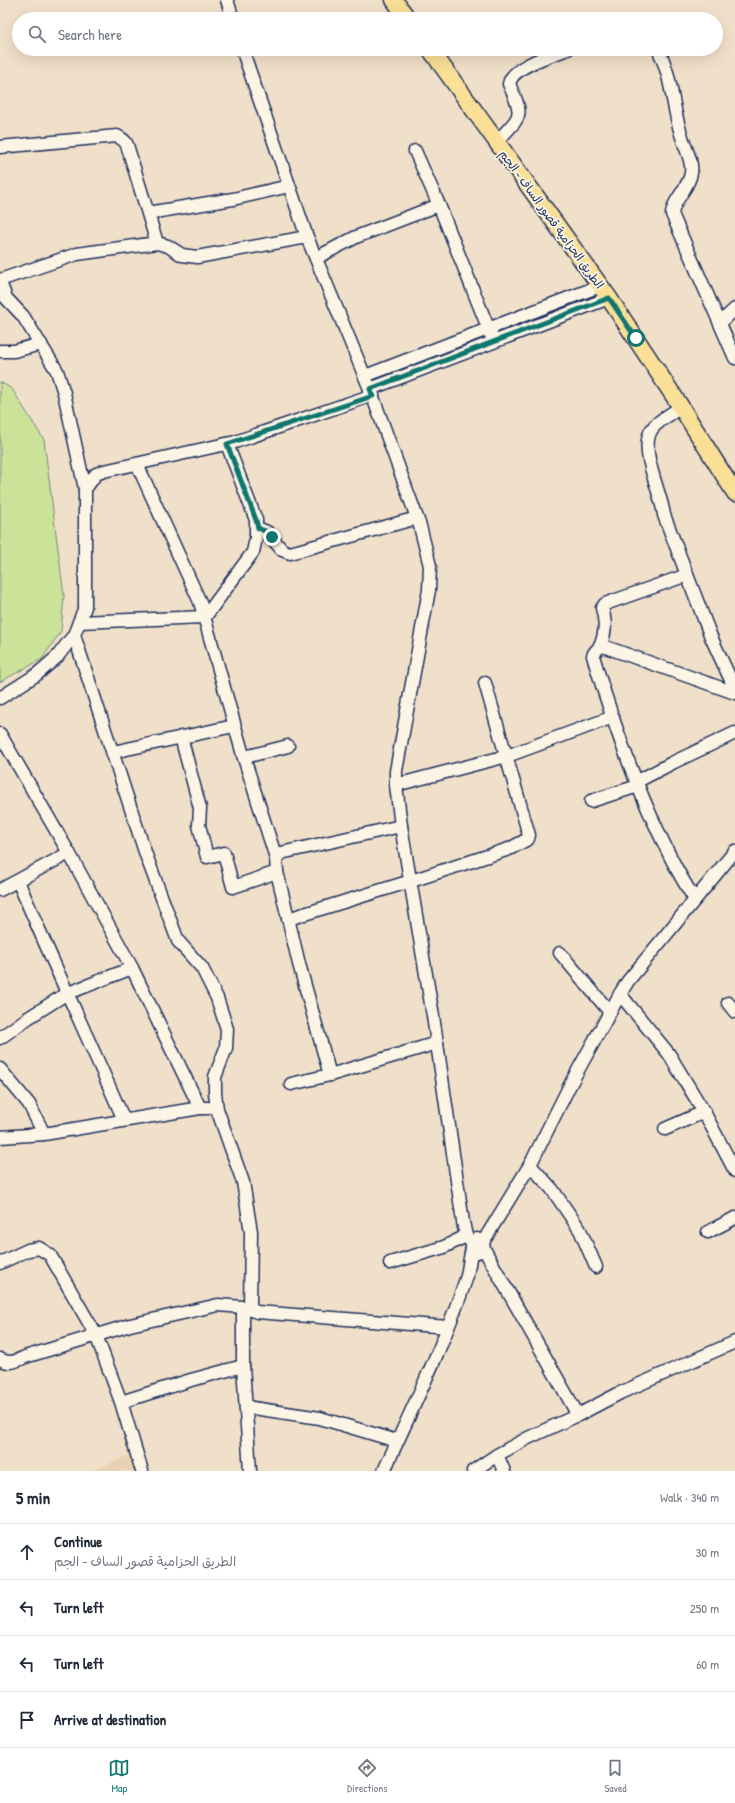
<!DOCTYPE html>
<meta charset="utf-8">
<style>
:root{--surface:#fff;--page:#f6f6f7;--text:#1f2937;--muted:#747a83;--line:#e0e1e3;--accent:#0f766e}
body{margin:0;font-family:"Patrick Hand","Playpen Sans Arabic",sans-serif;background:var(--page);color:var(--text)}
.stop{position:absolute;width:12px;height:12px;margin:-9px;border:3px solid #0f766e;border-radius:50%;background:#fff}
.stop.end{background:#0f766e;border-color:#fff;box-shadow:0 1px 4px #0008}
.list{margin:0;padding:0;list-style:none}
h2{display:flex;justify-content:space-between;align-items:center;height:52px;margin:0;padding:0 16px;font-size:17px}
h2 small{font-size:13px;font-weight:400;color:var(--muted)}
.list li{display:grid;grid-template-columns:26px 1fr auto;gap:12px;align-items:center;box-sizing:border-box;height:56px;padding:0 16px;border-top:1px solid var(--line)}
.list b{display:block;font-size:15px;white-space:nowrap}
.list p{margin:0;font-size:13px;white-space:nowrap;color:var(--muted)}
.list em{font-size:13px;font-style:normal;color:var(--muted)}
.icon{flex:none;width:22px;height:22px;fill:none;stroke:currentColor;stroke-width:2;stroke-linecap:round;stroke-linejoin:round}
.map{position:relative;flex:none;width:735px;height:1471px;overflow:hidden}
.search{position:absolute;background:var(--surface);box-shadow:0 4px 16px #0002;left:12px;right:12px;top:12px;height:44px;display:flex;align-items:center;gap:10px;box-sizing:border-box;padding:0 14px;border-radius:22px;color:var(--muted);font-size:15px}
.sheet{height:276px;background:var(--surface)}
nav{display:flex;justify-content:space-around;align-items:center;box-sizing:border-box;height:56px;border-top:1px solid var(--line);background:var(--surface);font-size:11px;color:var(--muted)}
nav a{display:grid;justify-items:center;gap:2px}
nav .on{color:var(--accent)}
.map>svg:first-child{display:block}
.built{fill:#e9d1b6}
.green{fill:#cbe399;stroke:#73897c}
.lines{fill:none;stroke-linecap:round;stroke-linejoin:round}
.minor-casing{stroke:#1b2f5e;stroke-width:15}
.major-casing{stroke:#1b2f5e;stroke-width:19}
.minor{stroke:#fcf5e5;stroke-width:12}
.major{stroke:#fadf96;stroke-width:16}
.route{stroke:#0f766e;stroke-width:5}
.labels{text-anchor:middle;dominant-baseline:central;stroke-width:3.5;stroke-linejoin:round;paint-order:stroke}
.street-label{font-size:12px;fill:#1b2f5e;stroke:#fcf5e5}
</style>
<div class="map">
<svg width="735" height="1471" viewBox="0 0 735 1471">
<rect width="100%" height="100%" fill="#f1e0c9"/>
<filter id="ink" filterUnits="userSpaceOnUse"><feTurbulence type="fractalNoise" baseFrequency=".025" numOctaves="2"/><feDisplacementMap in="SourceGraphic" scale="8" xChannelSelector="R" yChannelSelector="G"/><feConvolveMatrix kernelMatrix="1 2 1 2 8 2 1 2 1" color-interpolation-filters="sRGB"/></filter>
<g filter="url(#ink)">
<path class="built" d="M134,1453L140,1471H91Z"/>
<path class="green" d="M0,382L12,389L44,440L64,596L61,631L42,659L0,682Z"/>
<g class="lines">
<defs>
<g id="minor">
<path d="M227,0L233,19"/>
<path d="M242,49L307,237L370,389L420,526L430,566L429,590L396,771V785L401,826L433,1016L463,1222L466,1236L472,1243V1249L478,1252L484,1249L483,1242L477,1239L472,1243"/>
<path d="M658,49C673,78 672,110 683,140C686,150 693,162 691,173C689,188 673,200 672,214L735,358"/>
<path d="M497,142C521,114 525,119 509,84C512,66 552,55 568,49"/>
<path d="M0,147L117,136C122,139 125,140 127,145L157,243"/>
<path d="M415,151L439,205L491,335"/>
<path d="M148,213L233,199L289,186"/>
<path d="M316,258L356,237L439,205"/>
<path d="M0,280L77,254L157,243L168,246L182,255L197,257L307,237"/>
<path d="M0,282L6,298L23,316L57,371L64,393L85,489"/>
<path d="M720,323L735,309"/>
<path d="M0,351H14L41,344"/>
<path d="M365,376L600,286"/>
<path d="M370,389L609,298"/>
<path d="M681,407C673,413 658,420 652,429C638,449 661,491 664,515L711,637L735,689"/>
<path d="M137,464L200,602L243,755L249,756L288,746"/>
<path d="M257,528L267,532L282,550L290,553L417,518"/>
<path d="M687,575L605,604L602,608C606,622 606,633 600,646C598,650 594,651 593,656C611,716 631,775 658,831C669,855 680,877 694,898"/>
<path d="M79,622L205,617L253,552L256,538V520L227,444"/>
<path d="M74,635L146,855L178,941L202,968L217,998L227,1029L226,1048L215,1077V1093L217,1109L243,1182L251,1232L250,1309"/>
<path d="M600,645L735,693"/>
<path d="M0,698L36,675L57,657L74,635L85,607V489L96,474L104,471L235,442L373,395"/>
<path d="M0,734L69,853L132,968L200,1108"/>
<path d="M181,737L200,808L199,825L207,857L224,853L233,887L277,872"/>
<path d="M113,752L234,726"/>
<path d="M243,755L276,858"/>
<path d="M636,782L672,763L735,733"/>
<path d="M396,785L507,756L613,717"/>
<path d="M591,801L638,786"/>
<path d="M18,881C52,961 89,1040 124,1120"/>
<path d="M0,890L69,853"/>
<path d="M288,919L411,881L509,849L528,839L529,835L485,683"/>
<path d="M560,953L609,1011"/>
<path d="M620,994L669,1054L704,1112L735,1171"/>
<path d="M728,1003L735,1012"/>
<path d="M0,1038L28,1018L66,994L132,968"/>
<path d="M0,1069L29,1104L44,1134"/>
<path d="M330,1075L299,964L277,872L276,858L281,853L401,826"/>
<path d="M291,1084L330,1075L437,1043"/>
<path d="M665,1129L704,1112"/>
<path d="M0,1137L44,1134L200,1108H208"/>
<path d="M530,1165L552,1189L580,1230L596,1267"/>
<path d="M708,1232L735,1218"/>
<path d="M483,1242L530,1165L571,1083L620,994L628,981L735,851"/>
<path d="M484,1249L578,1415"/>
<path d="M0,1263L28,1250L39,1248L50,1255L96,1335L121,1402L142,1471"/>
<path d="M390,1263L444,1247L466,1236"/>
<path d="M243,1307V1366L250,1471"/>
<path d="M0,1359C9,1365 16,1361 25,1357L130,1325L218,1305L243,1307L257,1312L448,1327"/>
<path d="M121,1402L191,1380L243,1366"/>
<path d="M246,1407L320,1418L397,1441"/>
<path d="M497,1455L504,1471"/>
<path d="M384,1471C412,1408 444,1345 466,1279C469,1270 469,1259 472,1249"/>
<path d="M473,1471L497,1455L528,1438L578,1415L620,1393L735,1342"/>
</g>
<g id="major">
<path d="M394,0L408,19"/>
<path d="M430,49L609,298L681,407L735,493"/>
</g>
</defs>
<use href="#minor" class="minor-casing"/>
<use href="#major" class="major-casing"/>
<use href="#minor" class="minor"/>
<use href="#major" class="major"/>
</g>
</g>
<g class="lines" filter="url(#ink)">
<path class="route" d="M272,537L267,532L258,528L256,520L227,444L373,396L370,389L609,298L636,338"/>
</g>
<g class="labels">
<g class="street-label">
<text transform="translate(552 219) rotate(54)">الطريق الحزامية قصور الساف - الجم</text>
</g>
</g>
</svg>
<div class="stop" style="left:636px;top:338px"></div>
<div class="stop end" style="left:272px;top:537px"></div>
<div class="search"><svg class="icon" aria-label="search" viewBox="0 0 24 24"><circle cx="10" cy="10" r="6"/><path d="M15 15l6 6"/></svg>Search here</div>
</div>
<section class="sheet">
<h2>5 min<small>Walk · 340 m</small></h2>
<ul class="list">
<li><svg class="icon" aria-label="ahead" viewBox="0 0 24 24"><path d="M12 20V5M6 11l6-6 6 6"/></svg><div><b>Continue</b><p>الطريق الحزامية قصور الساف - الجم</p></div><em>30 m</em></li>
<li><svg class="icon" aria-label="left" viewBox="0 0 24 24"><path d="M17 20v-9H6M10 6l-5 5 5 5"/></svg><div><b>Turn left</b></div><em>250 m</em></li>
<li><svg class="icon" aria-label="left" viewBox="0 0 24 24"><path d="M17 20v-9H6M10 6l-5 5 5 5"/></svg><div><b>Turn left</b></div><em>60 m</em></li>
<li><svg class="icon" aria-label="arrive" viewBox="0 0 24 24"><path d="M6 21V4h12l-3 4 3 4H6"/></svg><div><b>Arrive at destination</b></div></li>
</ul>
</section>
<nav>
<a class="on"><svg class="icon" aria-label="map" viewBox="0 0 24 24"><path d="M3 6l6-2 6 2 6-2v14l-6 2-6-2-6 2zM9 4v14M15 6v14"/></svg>Map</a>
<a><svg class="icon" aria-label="directions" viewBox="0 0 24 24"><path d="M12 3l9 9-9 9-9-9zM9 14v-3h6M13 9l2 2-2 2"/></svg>Directions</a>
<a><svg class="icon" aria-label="saved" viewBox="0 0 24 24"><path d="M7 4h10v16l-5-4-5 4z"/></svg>Saved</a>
</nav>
